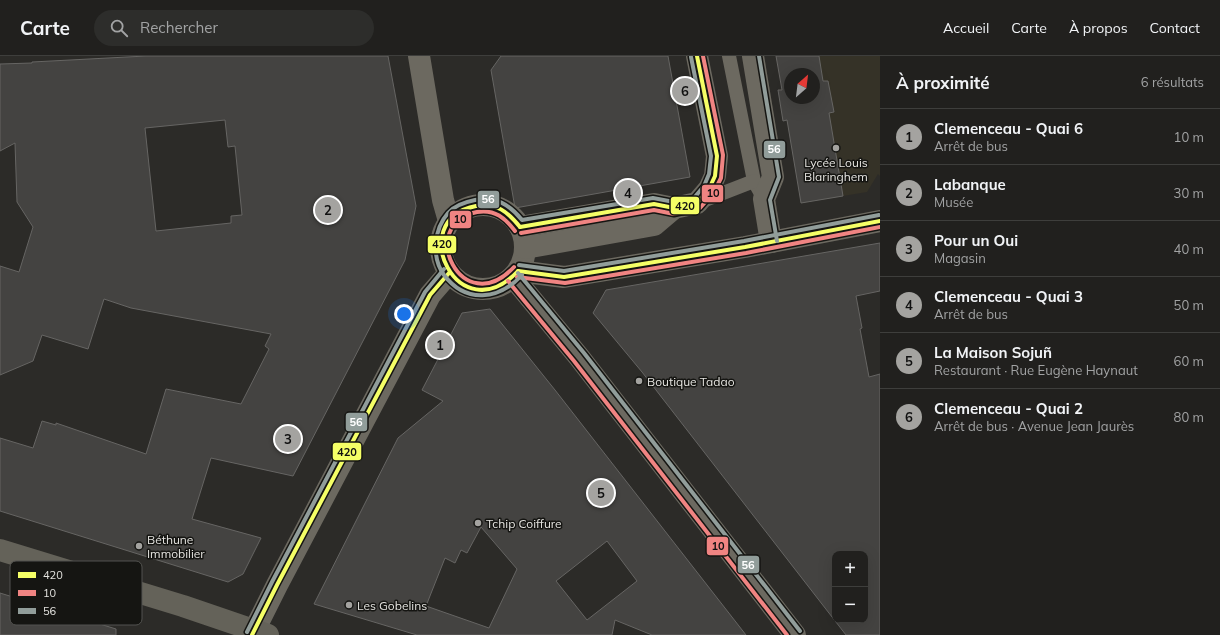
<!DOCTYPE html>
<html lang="fr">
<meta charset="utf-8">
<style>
:root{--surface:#21201e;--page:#2d2d2b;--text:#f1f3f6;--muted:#a2a3a4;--line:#3e3e3c;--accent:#a4a3a0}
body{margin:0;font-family:Mulish,sans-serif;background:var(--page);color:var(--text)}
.controls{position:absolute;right:12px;bottom:12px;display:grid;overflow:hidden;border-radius:8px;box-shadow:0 4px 16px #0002}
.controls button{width:36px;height:36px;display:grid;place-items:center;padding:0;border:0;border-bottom:1px solid var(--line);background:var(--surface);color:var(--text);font:20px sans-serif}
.compass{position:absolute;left:784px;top:12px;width:36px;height:36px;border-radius:50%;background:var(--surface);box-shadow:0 4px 16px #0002;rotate:28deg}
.you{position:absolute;left:404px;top:258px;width:14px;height:14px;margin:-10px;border:3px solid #fff;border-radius:50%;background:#1a73e8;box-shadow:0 0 0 6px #1a73e833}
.badge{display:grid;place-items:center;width:26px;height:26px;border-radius:50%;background:var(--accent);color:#111;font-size:13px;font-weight:700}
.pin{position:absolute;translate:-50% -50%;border:2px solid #fff;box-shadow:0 1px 4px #0006}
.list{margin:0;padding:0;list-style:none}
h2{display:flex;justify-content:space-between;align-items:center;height:52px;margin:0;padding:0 16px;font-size:17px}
h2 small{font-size:13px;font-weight:400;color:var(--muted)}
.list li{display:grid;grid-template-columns:26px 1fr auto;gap:12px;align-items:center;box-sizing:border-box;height:56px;padding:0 16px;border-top:1px solid var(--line)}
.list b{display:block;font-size:15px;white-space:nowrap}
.list p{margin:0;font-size:13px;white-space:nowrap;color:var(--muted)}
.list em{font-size:13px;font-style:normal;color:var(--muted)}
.icon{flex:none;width:22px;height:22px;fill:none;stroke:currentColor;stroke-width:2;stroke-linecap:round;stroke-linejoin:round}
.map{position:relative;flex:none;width:880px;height:579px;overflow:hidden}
header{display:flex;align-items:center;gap:24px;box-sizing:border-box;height:56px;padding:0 20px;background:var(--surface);border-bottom:1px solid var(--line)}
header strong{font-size:19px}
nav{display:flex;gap:22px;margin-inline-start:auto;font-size:14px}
.search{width:280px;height:36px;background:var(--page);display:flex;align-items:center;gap:10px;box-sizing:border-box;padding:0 14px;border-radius:22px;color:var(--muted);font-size:15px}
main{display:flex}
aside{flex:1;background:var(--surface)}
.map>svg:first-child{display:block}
.built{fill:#353227;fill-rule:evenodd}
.building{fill:#444341;stroke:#666563;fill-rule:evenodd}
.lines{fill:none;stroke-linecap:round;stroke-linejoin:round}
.lane{stroke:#6c6960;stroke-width:14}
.street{stroke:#6c6960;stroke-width:22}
.secondary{stroke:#646259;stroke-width:22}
.bus-1-casing{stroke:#151512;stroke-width:7}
.bus-2-casing{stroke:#151512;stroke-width:7}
.bus-3-casing{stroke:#151512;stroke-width:7}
.bus-1{stroke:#f5ff66;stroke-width:4}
.bus-2{stroke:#f08482;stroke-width:4}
.bus-3{stroke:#919d9a;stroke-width:4}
.poi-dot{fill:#a4a3a0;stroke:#151512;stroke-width:1.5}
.labels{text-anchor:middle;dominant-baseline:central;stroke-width:3;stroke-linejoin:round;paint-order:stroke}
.poi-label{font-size:12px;fill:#e5e4e0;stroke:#151512;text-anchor:start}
.key{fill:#151512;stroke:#535350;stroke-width:1}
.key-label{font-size:11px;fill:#e5e4e0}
.line-badge{stroke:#151512;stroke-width:1.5}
.badge-label{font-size:11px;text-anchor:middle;font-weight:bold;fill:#fff}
.pale-badge-label{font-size:11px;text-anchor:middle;font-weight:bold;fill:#111}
</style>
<header>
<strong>Carte</strong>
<div class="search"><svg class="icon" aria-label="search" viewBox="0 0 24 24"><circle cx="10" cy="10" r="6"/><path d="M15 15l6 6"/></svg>Rechercher</div>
<nav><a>Accueil</a><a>Carte</a><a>À propos</a><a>Contact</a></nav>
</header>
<main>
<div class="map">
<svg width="880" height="579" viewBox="0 0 880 579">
<rect width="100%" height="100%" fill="#2c2b28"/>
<path class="built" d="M776,0H880V120L878,118L867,136L801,147L787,64L783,65L778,34L782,33ZM790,18H814V42H790Z"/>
<g class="building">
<path d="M146,0H388L416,150L405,204L293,420L211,402L192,463L261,482L243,518L228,526L0,455V382L33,392L42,365L56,369V367L146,398L166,333L241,348L269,293L265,290L271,278L131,252L104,243L88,293L42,279L33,305L0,319V210L19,216L33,171L17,146L15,87L0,95V8L32,7V6ZM225,64L228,91L235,90L242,159L231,160V167L156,175L145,72Z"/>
<path d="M501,0H668L690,121L515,152L491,14Z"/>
<path d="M776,0H819L823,25H828L834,56L829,57L843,140L801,147L787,64L783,65L778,34H782ZM790,18H814V42H790Z"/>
<path d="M880,187V235L856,240L862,272L860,273L869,321L880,318V579H846L642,316L593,257L606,234ZM835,498H865V564H835Z"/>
<path d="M490,253L555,334L746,579H652L615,564L612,579H417L314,548L398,382L443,345L422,334L462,257ZM481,471L517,513L489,572L426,550L445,502L455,507L461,494L467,497ZM607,485L637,525L587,564L556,525Z"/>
<path d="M0,537L116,573V579H0Z"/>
</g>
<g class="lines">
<g class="lane">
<path d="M729,0L754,125L764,143"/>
<path d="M700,146L754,125"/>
</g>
<g class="street">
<path d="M419,0L443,144L449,165"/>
<path d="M753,0L773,121L764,143L771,186"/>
<circle cx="483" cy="191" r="42"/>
<path d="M520,171L654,148L674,152L697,147L709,133L715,120L717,100L697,0"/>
<path d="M525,192L654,169L674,152"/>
<path d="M518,215L564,221L745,191L880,165"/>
<path d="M513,221L579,301L795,579"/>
<path d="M254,575L277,529L430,239L449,217"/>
</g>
<path class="secondary" d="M0,494L183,550L268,579"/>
<defs>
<g id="bus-1">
<path d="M520,171L654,148L674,152L697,147L709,133L715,120L717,100L697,0"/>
<path d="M518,215L564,221L745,191L880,165"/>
<path d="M518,215C459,278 403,164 476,150C496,146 508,156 520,171"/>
<path d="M252,579L277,529L430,239L449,217"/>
</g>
<g id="bus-2">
<path d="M521,177L654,154L674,158L700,152L714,136L721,122L723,99L703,0"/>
<path d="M514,211C462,266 415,168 477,156C495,153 505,162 515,175"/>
<path d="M517,221L565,227L746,197L880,171"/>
<path d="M508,225L574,305L787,579"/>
</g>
<g id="bus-3">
<path d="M759,0L779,121L770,144L777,185"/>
<path d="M519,209L564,215L744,185L879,159"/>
<path d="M518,217L584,297L800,575"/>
<path d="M522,219C499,244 466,248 444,219C431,201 434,173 448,157C455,149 465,146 475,144C496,140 510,149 522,164L653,142L674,146L694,142L704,130L709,118L711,100L691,1"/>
<path d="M247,576L272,526L425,236L444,213"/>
</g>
</defs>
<use href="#bus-1" class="bus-1-casing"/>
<use href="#bus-2" class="bus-2-casing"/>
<use href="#bus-3" class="bus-3-casing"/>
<use href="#bus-1" class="bus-1"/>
<use href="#bus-2" class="bus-2"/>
<use href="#bus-3" class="bus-3"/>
</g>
<g class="poi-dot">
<circle cx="836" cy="92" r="4"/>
<circle cx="639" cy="325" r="4"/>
<circle cx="478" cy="467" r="4"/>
<circle cx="139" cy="490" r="4"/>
<circle cx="349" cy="549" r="4"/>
</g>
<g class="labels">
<g class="poi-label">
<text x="836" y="106" text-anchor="middle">Lycée Louis<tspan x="836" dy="14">Blaringhem</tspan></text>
<text x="647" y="325">Boutique Tadao</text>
<text x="486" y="467">Tchip Coiffure</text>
<text x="147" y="483">Béthune<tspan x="147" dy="14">Immobilier</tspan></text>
<text x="357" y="549">Les Gobelins</text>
</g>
</g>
<rect x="10" y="505" width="132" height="64" rx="6" class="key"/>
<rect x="18" y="516" width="18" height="6" fill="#f5ff66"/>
<rect x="18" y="534" width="18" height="6" fill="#f08482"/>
<rect x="18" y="552" width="18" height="6" fill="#919d9a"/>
<g class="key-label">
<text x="43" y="523">420</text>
<text x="43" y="541">10</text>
<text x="43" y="559">56</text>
</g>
<g class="line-badge">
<rect x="763" y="84" width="23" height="19" rx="4" fill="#919d9a"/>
<rect x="701" y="128" width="23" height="19" rx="4" fill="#f08482"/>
<rect x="477" y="134" width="23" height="19" rx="4" fill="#919d9a"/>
<rect x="670" y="140" width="30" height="19" rx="4" fill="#f5ff66"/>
<rect x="449" y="154" width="23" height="19" rx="4" fill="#f08482"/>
<rect x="427" y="179" width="30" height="19" rx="4" fill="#f5ff66"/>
<rect x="345" y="356" width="23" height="20" rx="4" fill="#919d9a"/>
<rect x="332" y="386" width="30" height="19" rx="4" fill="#f5ff66"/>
<rect x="706" y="480" width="23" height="20" rx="4" fill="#f08482"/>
<rect x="737" y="499" width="23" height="19" rx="4" fill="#919d9a"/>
</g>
<g class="badge-label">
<text x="774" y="97">56</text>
<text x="488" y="147">56</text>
<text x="356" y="370">56</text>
<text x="748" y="513">56</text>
</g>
<g class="pale-badge-label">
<text x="713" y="141">10</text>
<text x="685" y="154">420</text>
<text x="460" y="167">10</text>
<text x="442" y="192">420</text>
<text x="347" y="400">420</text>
<text x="718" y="494">10</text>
</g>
</svg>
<div class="controls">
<button>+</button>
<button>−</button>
</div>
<svg class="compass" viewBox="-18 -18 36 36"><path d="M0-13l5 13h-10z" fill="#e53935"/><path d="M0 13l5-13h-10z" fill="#a2a3a4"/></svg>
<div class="you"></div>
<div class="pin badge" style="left:440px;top:289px">1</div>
<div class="pin badge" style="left:328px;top:154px">2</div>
<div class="pin badge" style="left:288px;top:383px">3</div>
<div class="pin badge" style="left:628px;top:137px">4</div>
<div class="pin badge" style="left:601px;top:437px">5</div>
<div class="pin badge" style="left:685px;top:35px">6</div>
</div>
<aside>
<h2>À proximité<small>6 résultats</small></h2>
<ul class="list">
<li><span class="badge">1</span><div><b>Clemenceau - Quai 6</b><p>Arrêt de bus</p></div><em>10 m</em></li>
<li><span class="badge">2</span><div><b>Labanque</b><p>Musée</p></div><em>30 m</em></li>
<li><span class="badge">3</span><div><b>Pour un Oui</b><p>Magasin</p></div><em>40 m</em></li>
<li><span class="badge">4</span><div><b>Clemenceau - Quai 3</b><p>Arrêt de bus</p></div><em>50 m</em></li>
<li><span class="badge">5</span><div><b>La Maison Sojuñ</b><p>Restaurant · Rue Eugène Haynaut</p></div><em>60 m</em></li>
<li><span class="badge">6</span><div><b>Clemenceau - Quai 2</b><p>Arrêt de bus · Avenue Jean Jaurès</p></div><em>80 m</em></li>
</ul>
</aside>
</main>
